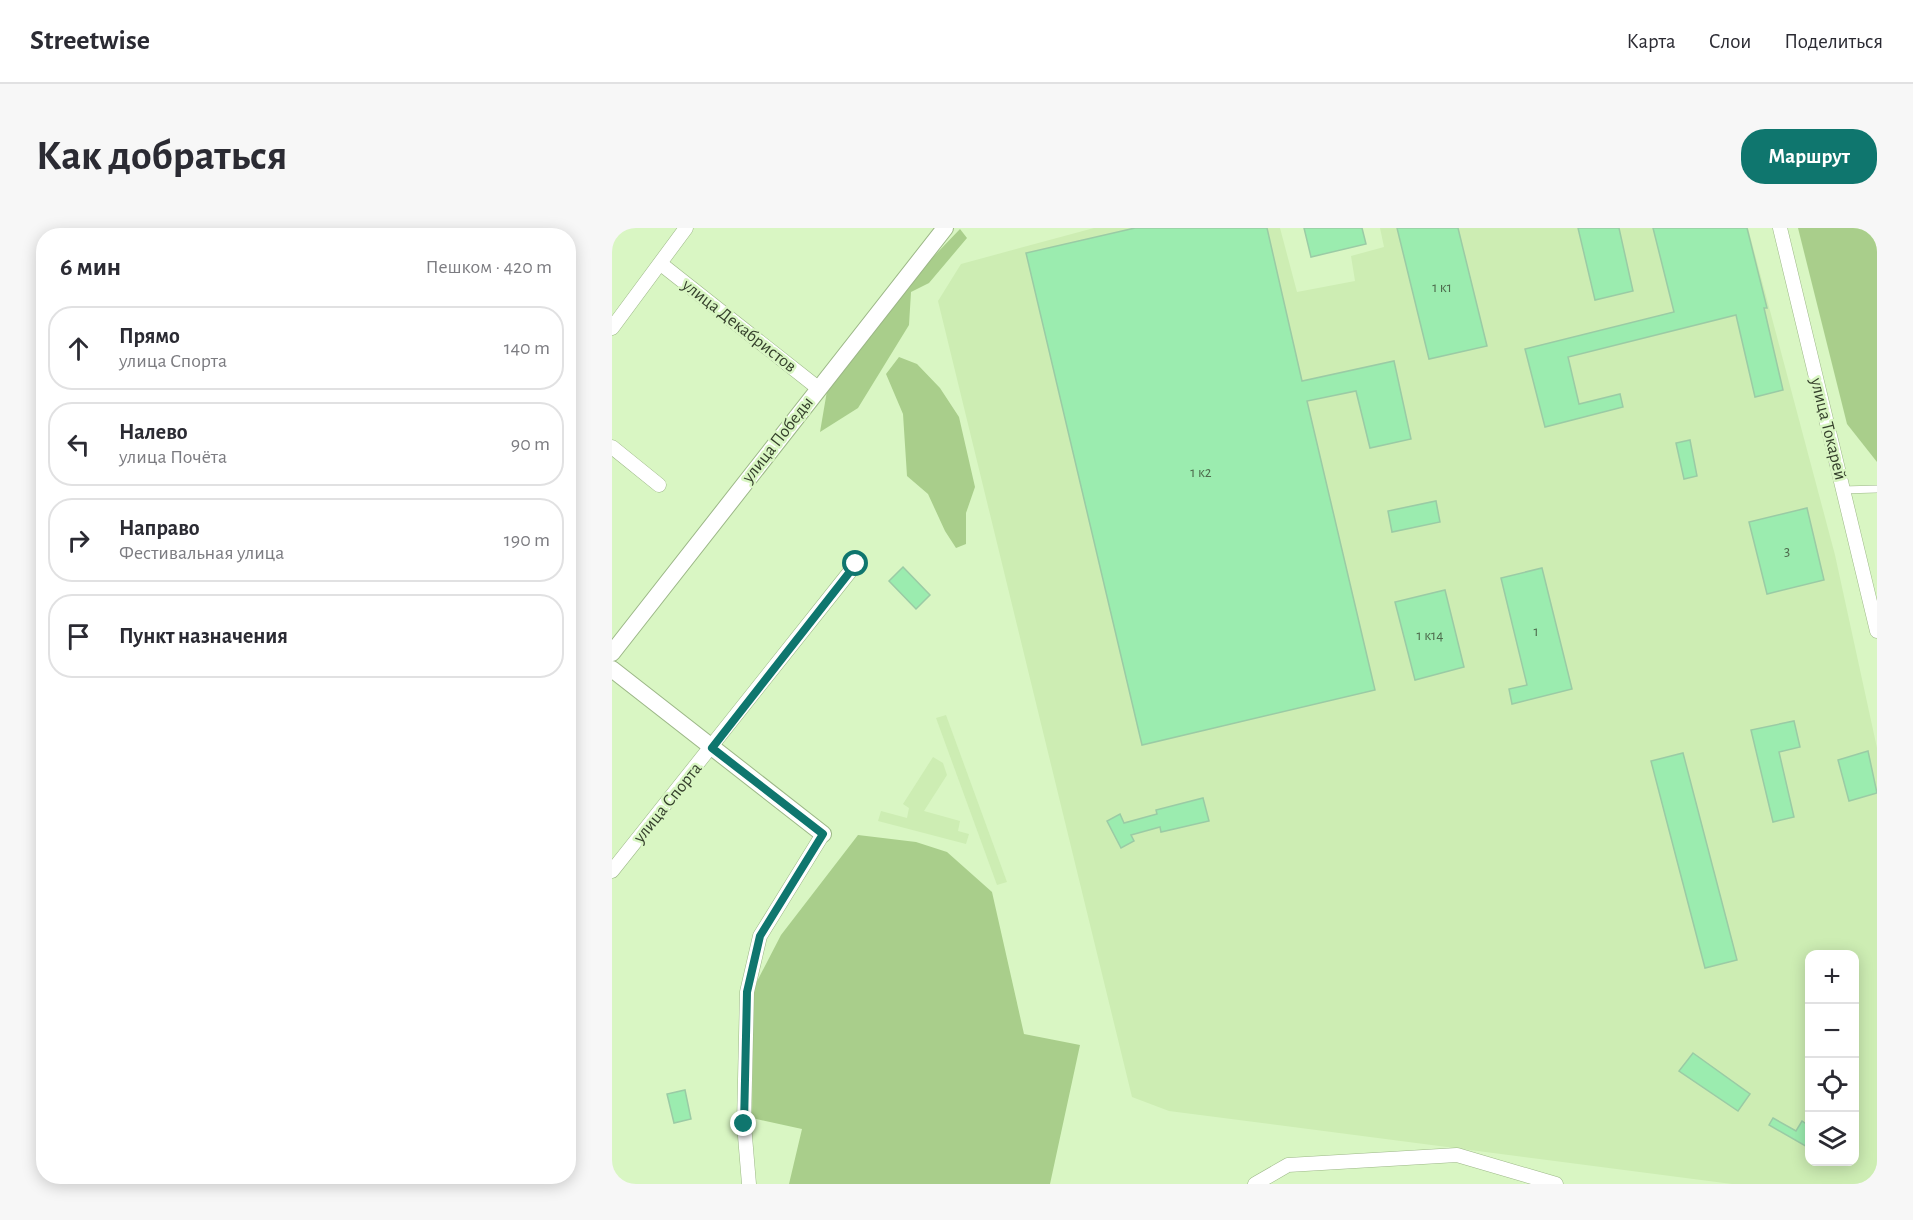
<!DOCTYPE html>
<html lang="ru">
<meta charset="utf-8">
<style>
:root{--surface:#fff;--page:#f7f7f7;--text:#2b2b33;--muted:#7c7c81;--line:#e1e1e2;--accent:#0f766e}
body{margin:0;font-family:"Alegreya Sans",sans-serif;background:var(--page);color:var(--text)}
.controls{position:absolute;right:18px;bottom:18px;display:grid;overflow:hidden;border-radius:12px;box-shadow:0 3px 15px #0003}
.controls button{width:54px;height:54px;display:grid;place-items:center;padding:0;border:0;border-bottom:2px solid var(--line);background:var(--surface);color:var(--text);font:30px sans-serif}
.stop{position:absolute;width:18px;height:18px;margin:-14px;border:4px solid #0f766e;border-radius:50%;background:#fff}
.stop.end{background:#0f766e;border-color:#fff;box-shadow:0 2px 6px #0008}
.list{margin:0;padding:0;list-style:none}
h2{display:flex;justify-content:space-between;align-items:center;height:78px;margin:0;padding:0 24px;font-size:26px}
h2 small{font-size:20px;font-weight:400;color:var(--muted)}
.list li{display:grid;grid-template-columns:39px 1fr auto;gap:18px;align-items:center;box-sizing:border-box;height:84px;margin:0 12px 12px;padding:0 12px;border:2px solid var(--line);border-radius:24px}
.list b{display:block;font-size:22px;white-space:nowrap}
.list p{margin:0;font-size:20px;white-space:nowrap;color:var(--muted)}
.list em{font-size:20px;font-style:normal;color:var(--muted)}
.icon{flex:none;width:33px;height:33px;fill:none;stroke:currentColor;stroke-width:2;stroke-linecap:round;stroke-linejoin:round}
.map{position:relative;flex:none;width:1265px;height:956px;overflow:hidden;border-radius:24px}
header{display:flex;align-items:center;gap:36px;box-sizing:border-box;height:84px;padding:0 30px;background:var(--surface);border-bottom:2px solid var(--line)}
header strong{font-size:28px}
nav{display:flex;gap:33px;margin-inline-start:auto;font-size:21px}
.intro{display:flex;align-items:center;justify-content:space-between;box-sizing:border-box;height:144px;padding:0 36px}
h1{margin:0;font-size:42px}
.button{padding:15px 27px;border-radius:24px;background:var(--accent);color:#fff;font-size:21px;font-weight:700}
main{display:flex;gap:36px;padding:0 36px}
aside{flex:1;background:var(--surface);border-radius:24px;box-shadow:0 3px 15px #0003}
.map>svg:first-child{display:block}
.built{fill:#cdedb3;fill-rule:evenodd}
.green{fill:#a9ce8b}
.building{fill:#9becaf;stroke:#9acba5;stroke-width:1.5}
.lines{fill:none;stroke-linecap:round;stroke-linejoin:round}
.service-casing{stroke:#9cb787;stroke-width:8}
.minor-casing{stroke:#9cb787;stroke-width:15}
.tertiary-casing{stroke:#9cb787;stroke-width:18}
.service{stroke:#fff;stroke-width:7}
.minor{stroke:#fff;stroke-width:14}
.tertiary{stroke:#fff;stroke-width:16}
.route{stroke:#0f766e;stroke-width:8}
.labels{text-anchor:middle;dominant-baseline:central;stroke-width:5;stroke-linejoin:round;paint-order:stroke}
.number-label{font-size:15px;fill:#4e6b4d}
.street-label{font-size:18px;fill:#35402c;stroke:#d9f6c3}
</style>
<header>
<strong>Streetwise</strong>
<nav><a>Карта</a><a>Слои</a><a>Поделиться</a></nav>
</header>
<div class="intro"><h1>Как добраться</h1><a class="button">Маршрут</a></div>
<main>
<aside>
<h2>6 мин<small>Пешком · 420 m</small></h2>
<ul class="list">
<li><svg class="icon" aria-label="ahead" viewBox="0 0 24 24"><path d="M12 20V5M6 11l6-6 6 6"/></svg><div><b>Прямо</b><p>улица Спорта</p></div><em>140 m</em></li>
<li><svg class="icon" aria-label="left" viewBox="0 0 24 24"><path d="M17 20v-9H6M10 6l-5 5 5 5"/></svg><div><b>Налево</b><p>улица Почёта</p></div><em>90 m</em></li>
<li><svg class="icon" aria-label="right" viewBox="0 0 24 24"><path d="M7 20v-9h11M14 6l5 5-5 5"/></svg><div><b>Направо</b><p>Фестивальная улица</p></div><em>190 m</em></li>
<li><svg class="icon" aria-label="arrive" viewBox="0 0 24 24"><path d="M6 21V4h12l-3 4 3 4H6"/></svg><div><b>Пункт назначения</b></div></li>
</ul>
</aside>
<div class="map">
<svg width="1265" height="956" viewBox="0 0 1265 956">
<rect width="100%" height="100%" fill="#d9f6c3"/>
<g class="built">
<path d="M482,0H668L685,64L743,53L739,28L772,19L768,0H1136L1223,327L1265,520V956H1120L557,883L520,869L326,73L349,36ZM1198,726H1242V934H1198Z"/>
<path d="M334,487L395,654L385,657L324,490Z"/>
<path d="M321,529L331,535L335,547L312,583L348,593L346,603L357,606L354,616L266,593L269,583L295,590L297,580L291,576Z"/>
</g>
<g class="green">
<path d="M1186,0H1265V234L1235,196Z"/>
<path d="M348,1L355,10L317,55L299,64L297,97L246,180L208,204L216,157L299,52Z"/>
<path d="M287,129L305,136L328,160L347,189L363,259L354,285V316L344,320L333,303L316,266L295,248L291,186L274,146Z"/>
<path d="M246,607L304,614L335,624L380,664L412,806L468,817L438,956H177L190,901L140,890L141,761L169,707Z"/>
</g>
<g class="building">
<path d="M523,0H655L690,153L782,133L799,211L758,220L744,163L695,173L763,462L530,517L414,25Z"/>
<path d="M692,0H750L754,16L699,29Z"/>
<path d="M785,0H846L875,118L817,131Z"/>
<path d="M966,0H1007L1021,63L983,72Z"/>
<path d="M1041,0H1135L1155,80H1152L1171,162L1143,169L1124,87L956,129L967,176L1008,166L1011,179L933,199L913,121L1062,84Z"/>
<path d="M1078,212L1085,248L1072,251L1064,215Z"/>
<path d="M824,273L828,294L780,304L776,283Z"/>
<path d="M1195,280L1212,352L1155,366L1137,294Z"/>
<path d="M291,339L318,367L304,381L277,353Z"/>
<path d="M930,340L960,461L900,476L897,461L915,457L889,350Z"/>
<path d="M833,362L852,439L803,452L783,374Z"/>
<path d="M1182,493L1188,519L1167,524L1182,589L1161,594L1139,502Z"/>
<path d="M1256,523L1265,565L1237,573L1226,532Z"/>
<path d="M1071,525L1125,732L1093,740L1039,533Z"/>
<path d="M591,570L597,593L549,604L548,599L519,607L522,613L509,620L495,593L508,586L512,595L545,586L544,582Z"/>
<path d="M1081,825L1138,866L1126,883L1067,843Z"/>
<path d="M73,862L79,891L62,895L55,866Z"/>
<path d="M1161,890L1184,903L1190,893L1197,898V920L1157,897Z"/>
</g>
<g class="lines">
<defs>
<path id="service" d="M1231,262L1265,261"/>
<g id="minor">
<path d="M1168,0L1265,403"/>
<path d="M49,36L206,160"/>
<path d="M0,100L74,0"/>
<path d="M0,219L47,257"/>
<path d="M0,643L244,336"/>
<path d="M137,956L132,896L135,764L148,708L211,606"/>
<path d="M643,956L676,937L845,927L944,956"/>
</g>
<g id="tertiary">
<path d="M0,425L333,0"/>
<path d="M0,441L211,606"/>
</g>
</defs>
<use href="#service" class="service-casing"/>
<use href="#minor" class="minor-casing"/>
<use href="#tertiary" class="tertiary-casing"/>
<use href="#service" class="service"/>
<use href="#minor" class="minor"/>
<use href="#tertiary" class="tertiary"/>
</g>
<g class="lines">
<path class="route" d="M132,896L135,764L148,708L211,606L100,520L244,336"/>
</g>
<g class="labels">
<g class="number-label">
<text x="830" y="59">1 к1</text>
<text x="589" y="244">1 к2</text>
<text x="1175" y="323">3</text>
<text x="924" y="403">1</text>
<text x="818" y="407">1 к14</text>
</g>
<g class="street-label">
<text transform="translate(127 98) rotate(38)">улица Декабристов</text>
<text transform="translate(1216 201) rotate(76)">улица Токарей</text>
<text transform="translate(166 212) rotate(-52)">улица Победы</text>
<text transform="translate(56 575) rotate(-51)">улица Спорта</text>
</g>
</g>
</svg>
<div class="controls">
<button>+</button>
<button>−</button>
<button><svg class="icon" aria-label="locate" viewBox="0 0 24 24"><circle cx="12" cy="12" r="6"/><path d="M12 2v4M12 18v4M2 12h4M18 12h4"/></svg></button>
<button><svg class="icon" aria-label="layers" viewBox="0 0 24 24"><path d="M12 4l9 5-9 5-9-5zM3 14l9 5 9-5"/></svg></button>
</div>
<div class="stop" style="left:244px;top:336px"></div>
<div class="stop end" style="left:132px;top:896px"></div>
</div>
</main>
